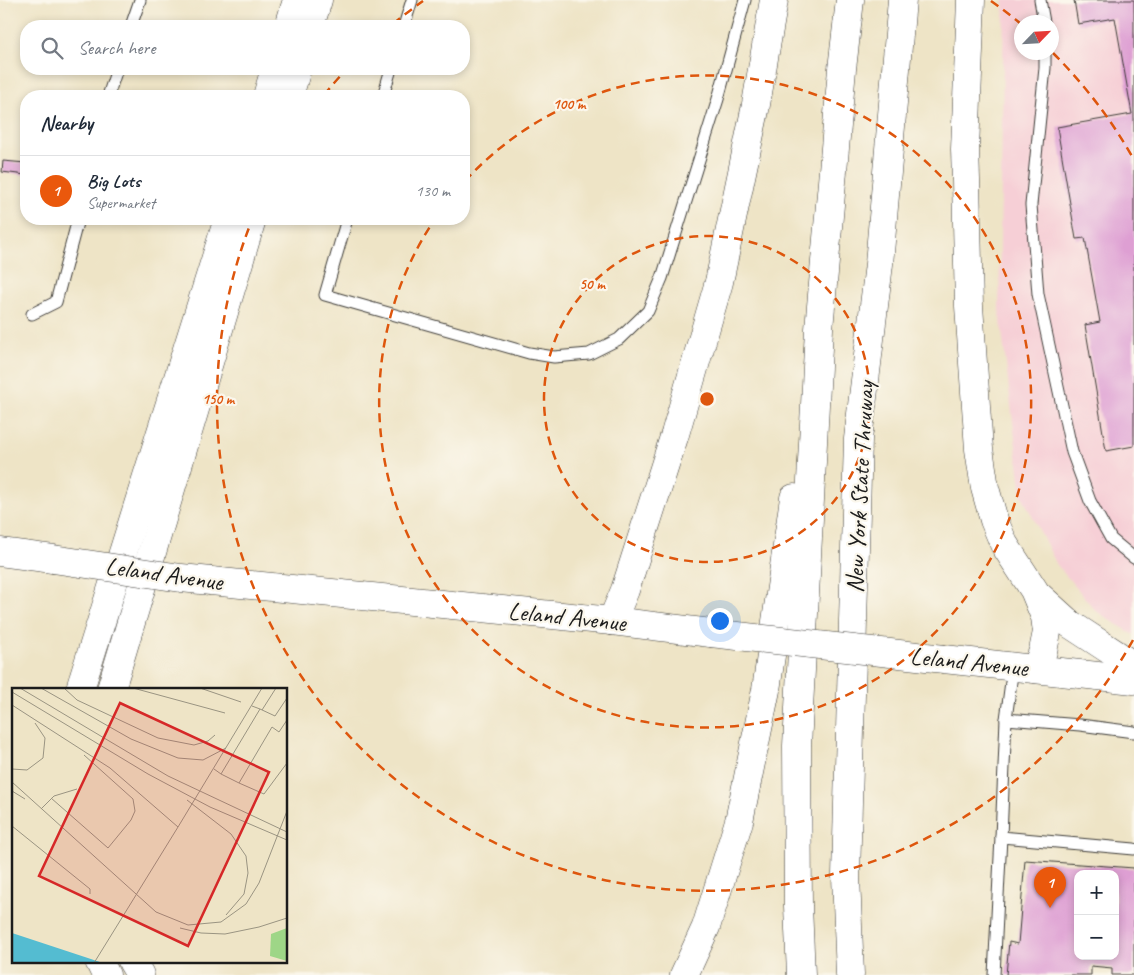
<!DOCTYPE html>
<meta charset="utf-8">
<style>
:root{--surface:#fff;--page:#f2f2f3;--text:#1f2937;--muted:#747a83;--line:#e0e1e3;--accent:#ea580c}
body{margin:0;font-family:Caveat,sans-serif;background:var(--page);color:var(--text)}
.controls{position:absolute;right:15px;bottom:15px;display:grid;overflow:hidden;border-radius:10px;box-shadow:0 2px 8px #0003}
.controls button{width:45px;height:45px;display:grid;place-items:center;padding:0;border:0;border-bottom:1px solid var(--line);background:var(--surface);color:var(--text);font:25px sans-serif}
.compass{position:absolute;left:1014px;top:15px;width:45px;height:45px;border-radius:50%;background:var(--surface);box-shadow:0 2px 8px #0003;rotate:65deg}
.you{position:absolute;left:719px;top:620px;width:18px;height:18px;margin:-12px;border:4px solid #fff;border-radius:50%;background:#1a73e8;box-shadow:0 0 0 8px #1a73e833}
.badge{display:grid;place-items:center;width:32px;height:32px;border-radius:50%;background:var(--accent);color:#fff;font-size:16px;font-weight:700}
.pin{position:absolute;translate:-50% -41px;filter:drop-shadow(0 1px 2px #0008)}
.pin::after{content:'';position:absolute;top:26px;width:18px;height:15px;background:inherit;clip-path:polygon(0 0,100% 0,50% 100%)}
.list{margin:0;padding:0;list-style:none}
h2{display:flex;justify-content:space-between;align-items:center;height:65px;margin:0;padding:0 20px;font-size:21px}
h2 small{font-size:16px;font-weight:400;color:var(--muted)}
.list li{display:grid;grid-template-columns:32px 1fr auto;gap:15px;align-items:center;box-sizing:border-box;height:70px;padding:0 20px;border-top:1px solid var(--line)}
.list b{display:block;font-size:19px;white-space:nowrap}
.list p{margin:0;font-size:16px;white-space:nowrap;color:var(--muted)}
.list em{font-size:16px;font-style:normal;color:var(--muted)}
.icon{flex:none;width:28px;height:28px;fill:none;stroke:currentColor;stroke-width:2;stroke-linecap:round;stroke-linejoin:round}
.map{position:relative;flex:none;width:1134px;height:975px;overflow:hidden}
.search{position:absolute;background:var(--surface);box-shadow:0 2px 8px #0003;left:20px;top:20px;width:450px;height:55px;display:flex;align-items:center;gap:12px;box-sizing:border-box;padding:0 18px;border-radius:20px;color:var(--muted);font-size:19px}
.panel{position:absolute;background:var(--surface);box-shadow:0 2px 8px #0003;left:20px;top:90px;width:450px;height:135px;border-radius:20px}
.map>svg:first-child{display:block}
.built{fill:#f6cfd6;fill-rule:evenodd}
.building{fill:#de9fd3;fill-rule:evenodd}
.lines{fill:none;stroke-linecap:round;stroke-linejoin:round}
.service-casing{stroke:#3c3a36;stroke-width:13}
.tertiary-casing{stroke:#3c3a36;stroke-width:29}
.primary-casing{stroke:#3c3a36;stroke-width:29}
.motorway-casing{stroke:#3c3a36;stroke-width:29}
.service{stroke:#fff;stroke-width:11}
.tertiary{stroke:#fff;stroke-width:28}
.primary{stroke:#fff;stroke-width:28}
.motorway{stroke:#fff;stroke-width:28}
.tertiary-bridge-casing{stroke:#3c3a36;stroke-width:29;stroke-linecap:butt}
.primary-bridge-casing{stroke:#3c3a36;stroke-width:29;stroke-linecap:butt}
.tertiary-bridge{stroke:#fff;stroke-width:28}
.primary-bridge{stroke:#fff;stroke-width:28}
.ring{fill:none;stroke:#de560d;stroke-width:2.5;stroke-dasharray:9 6}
.labels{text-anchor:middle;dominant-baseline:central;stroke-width:4.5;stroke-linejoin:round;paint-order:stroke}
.street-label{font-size:25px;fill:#1c1c1c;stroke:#fbf7ec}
.inset-road{fill:none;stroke:#9a9482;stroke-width:1}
.view{fill:#d62828;fill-opacity:0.15;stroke:#d62828;stroke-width:2.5}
.inset-edge{fill:none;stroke:#1c1c1c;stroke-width:2.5}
.centre{fill:#de560d;stroke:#fbf7ec;stroke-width:2.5}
.ring-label{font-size:15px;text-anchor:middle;font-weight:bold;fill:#de560d;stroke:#fbf7ec;stroke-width:4.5;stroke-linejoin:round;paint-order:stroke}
</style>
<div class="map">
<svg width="1134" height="975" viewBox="0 0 1134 975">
<rect width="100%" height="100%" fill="#fbf7ec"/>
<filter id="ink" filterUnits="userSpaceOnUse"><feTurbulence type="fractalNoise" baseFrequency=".02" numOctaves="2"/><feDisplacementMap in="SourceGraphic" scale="10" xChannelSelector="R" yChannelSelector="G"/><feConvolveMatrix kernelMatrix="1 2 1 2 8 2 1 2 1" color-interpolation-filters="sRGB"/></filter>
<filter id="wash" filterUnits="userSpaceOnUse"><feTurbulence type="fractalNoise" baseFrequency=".0096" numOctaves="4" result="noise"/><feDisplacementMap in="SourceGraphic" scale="20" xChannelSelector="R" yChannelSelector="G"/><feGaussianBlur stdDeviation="1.12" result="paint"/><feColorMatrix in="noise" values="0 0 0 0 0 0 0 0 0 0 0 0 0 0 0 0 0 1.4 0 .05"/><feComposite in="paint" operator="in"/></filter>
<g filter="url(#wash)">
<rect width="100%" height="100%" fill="#eee4c6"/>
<path class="built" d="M1004,0H1134V635L1096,611L1057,565L1022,496L999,307ZM1022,22H1052V52H1022Z"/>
<g id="blocks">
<g class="building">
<path d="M1074,0H1134V446L1106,451L1085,325L1100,322L1085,238L1076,239L1057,127L1132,114L1115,18L1078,24Z"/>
<path d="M3,161L26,163V175L2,172Z"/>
<path d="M1025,860L1134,868V975H1112V968L1091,966V975H1006L1009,942L1018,944ZM1078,874H1115V956H1078Z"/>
</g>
</g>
</g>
<g filter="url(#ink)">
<use href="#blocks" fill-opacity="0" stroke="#3c3a36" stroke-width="1"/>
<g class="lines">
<defs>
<g id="service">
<path d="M1040,0L1044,22"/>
<path d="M131,26L140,0"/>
<path d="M404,26L412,0"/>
<path d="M1045,52V68L1031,205L1038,294L1072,452L1090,501L1111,539L1134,558"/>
<path d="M108,96L117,69"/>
<path d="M383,96L391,69"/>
<path d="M347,219L325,295L529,353L554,357L589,354L619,339L648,311L662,278L718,99L745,0"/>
<path d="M32,314L56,302L78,219"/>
<path d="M1013,667L1006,719L1080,725L1134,732"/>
<path d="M1006,719L1001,837L1134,849"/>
<path d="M994,975L1001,837"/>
</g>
<g id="tertiary">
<path d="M0,552L53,559"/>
<path d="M211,581L612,621"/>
</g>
<g id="primary">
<path d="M612,621L711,633"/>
<path d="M944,659L1134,680"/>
</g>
<g id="motorway">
<path d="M971,0L965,149L966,180L969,306L979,449L985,488L994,520L1004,544L1034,590L1045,617L1047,632L1043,651L1036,669"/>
<path d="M289,26L297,0"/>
<path d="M310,26L318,0"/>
<path d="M267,96L275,69"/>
<path d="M289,96L297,69"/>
<path d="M1038,595L1070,624L1134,666"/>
<path d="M612,621L625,590L675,434L719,282L755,110L774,0"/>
<path d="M80,689L228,219"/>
<path d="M111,689L252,219"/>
<path d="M99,961L106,975"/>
<path d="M132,961L140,975"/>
<path d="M684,975L706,927L739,821L766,690L794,498"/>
<path d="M801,975L798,906L797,746L819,329L842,69L850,0"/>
<path d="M850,975L846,876L858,439L879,264L902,0"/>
</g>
</defs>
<use href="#service" class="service-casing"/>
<use href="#tertiary" class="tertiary-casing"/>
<use href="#primary" class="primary-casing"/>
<use href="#motorway" class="motorway-casing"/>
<use href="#service" class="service"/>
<use href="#tertiary" class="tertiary"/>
<use href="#primary" class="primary"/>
<use href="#motorway" class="motorway"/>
<defs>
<path id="tertiary-bridge" d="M53,559L181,578L211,581"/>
<path id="primary-bridge" d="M711,633L944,659"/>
</defs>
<use href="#tertiary-bridge" class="tertiary-bridge-casing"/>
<use href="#primary-bridge" class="primary-bridge-casing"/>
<use href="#tertiary-bridge" class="tertiary-bridge"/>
<use href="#primary-bridge" class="primary-bridge"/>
</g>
</g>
<g class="ring">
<circle cx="707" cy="399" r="163"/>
<path d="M465 181A326 326 0 1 1 435 219"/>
<path d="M1133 640A489 489 0 0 1 252 220M324 95A489 489 0 0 1 344 72M393 24A489 489 0 0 1 423 1M991 1A489 489 0 0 1 1021 24M1053 53A489 489 0 0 1 1133 158"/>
</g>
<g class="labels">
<g class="street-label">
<text transform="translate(860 487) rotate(-87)">New York State Thruway</text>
<text transform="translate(164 574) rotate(8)">Leland Avenue</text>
<text transform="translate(567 617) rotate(6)">Leland Avenue</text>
<text transform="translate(969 662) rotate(6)">Leland Avenue</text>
</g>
</g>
<g transform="translate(12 688)">
<rect width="275" height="275" fill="#eee4c6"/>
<path d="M275,240V273L258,268L259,246Z" fill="#9ed687"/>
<path d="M0,245L91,275H0Z" fill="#54bcd1"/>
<path class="inset-road" d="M8,0L156,88L275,144M29,0L119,51L166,70L191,72L214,60M52,0L65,12L146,50L182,57L196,53L203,47M121,0L213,25M188,0L229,14M0,4L136,86L198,119L275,152M0,17L98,80L166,139M248,21L263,28L275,10M250,22L264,0M0,81L15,82L31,70L33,50L23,35M202,81L209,86L248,21L240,18M209,86L227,95L260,39L267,44L275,32M0,94L144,224L176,237L209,234L234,216L247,195L275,123M227,95L252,106L275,75M0,103L13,111M39,110L96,160L119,132L123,123L121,111L72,67M175,112L219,146L234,168L236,185L232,206L214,227M29,121L42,108L65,101M0,138L78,201V206M166,139L250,0M168,240L189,245L213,246L247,239L275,230M82,275L166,139"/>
<path class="view" d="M108,15L257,84L176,258L27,188Z"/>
<rect width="275" height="275" class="inset-edge"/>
</g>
<circle cx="707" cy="399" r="8" class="centre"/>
<g class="ring-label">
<text x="569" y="109">100 m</text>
<text x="592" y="289">50 m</text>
<text x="218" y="404">150 m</text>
</g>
</svg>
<div class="controls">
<button>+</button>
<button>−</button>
</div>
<svg class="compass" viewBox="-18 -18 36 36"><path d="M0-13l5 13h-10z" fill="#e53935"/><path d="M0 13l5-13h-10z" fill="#747a83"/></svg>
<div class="you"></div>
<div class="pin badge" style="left:1050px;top:908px">1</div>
<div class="search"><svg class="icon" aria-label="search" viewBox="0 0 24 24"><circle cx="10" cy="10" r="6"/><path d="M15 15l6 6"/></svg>Search here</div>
<section class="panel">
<h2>Nearby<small></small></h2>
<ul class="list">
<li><span class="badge">1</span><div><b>Big Lots</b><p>Supermarket</p></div><em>130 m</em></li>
</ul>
</section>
</div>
